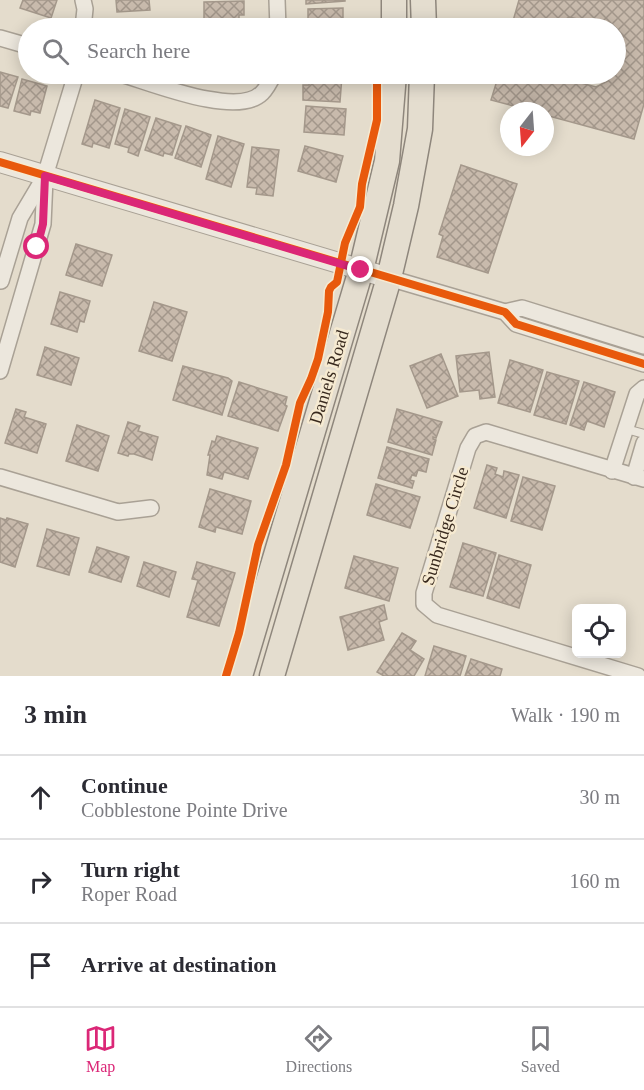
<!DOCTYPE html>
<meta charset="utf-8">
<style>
:root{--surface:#fff;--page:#f7f7f7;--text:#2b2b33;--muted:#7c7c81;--line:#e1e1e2;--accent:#db2777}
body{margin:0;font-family:Georgia,serif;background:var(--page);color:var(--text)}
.controls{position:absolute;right:18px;bottom:18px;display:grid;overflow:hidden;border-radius:9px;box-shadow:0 3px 15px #0003}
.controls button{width:54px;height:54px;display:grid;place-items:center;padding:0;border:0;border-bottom:2px solid var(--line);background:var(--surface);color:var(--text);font:30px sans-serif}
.compass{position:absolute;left:500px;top:102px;width:54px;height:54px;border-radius:50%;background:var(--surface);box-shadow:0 3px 15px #0003;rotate:197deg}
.stop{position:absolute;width:18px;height:18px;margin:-14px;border:4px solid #db2777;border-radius:50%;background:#fff}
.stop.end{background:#db2777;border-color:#fff;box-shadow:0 2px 6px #0008}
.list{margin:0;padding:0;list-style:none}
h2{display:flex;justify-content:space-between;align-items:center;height:78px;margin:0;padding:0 24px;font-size:26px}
h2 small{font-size:20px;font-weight:400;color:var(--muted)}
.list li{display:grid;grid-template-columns:39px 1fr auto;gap:18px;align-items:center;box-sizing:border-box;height:84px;padding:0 24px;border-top:2px solid var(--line)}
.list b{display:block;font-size:22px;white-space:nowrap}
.list p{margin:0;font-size:20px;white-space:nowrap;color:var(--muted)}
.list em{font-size:20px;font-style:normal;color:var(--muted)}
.icon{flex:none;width:33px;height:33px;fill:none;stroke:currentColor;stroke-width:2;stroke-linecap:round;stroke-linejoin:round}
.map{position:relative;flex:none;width:644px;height:676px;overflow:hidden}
.search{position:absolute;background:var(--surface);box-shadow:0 3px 15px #0003;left:18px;right:18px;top:18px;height:66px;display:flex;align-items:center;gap:15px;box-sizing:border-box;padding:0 21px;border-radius:33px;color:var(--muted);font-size:22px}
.sheet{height:330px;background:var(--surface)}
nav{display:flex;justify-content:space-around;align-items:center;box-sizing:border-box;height:84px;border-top:2px solid var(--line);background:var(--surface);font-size:16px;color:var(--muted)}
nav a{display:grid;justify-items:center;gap:3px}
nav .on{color:var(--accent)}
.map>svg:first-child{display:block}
.building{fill:url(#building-cross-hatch);stroke:#a4988b;stroke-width:1.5}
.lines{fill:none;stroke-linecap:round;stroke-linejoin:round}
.service-casing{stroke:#a9a195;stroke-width:10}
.minor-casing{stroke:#a9a195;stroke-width:18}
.tertiary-casing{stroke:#a9a195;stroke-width:22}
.primary-casing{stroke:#8e867c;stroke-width:27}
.service{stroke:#ece7dd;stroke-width:8}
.minor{stroke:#ece7dd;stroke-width:15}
.tertiary{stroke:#ece7dd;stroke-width:20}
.primary{stroke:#e4ddcf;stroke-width:24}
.cycleway-casing{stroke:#f6ead1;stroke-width:11}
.cycleway{stroke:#e8590c;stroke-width:8}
.route{stroke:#db2777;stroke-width:8}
.labels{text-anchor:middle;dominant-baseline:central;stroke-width:5;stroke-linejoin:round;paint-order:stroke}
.street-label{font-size:18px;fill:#38291d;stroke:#f6ead1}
</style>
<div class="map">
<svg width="644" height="676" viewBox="0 0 644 676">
<defs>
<pattern id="building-cross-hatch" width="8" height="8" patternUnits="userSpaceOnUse" patternTransform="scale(1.5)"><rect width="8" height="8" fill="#c8baac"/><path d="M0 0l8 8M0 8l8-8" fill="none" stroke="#a3978b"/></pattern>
</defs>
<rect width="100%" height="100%" fill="#e4dccc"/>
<g class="building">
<path d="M23,0H57L51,18L20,8Z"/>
<path d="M116,0H149L150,10L117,12Z"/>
<path d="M306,0H345V1L306,4Z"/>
<path d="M519,0H644V104L634,139L545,115V111H532L491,100L499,74H550L551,75L596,87L608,81L610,74H616V50L618,40L616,36V28L569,17L553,28H511Z"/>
<path d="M244,1V15H239V28H204V2Z"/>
<path d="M343,8V28H308V9Z"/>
<path d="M118,20L157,21V28H118Z"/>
<path d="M0,72L18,77L8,108L0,106Z"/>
<path d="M310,74L342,76L340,102L303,100V85H309Z"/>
<path d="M22,79L47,86L40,113L31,111L30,115L14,111Z"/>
<path d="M95,100L120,108L109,148L93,143L92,147L82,144Z"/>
<path d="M306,106L346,109L344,135L304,132Z"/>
<path d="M125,109L150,117L138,156L128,152L129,148L115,144Z"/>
<path d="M156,118L181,126L172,155L164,153L163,156L145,150Z"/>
<path d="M186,126L211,135L201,167L175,158Z"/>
<path d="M218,136L244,144L231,187L206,179Z"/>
<path d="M305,146L343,156L336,182L298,171Z"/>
<path d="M252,147L279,150L273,196L256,194L257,188L247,187Z"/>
<path d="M461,165L517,184L488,273L437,257L443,236L439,234Z"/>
<path d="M76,244L112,255L102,286L66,275Z"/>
<path d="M60,292L90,301L84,322L80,321L77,332L51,324Z"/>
<path d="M154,302L187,312L172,361L139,351Z"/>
<path d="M45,347L79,358L71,385L37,375Z"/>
<path d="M489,352L495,397L480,399L479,390L460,392L456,356Z"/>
<path d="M441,354L458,396L427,408L410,366Z"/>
<path d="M510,360L543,370L530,412L498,403Z"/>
<path d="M183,366L228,378L232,381L222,415L173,400Z"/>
<path d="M547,372L579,381L566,424L534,415Z"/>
<path d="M239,382L287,397L285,405L287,406L278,431L228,416Z"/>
<path d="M584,382L615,392L604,427L587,421L584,430L570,425Z"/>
<path d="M16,409L26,412L24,417L46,424L37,453L5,443Z"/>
<path d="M397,409L442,422L436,438L433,437V439L436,440L432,455L388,442Z"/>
<path d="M128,422L140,426L138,431L158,437L152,460L134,454H129L128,456L118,453Z"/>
<path d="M77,425L109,436L98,471L66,461Z"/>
<path d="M217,436L258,448L248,479L224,472L222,479L207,475L210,455H208L212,441L215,442Z"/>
<path d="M387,447L429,459L426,472L418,470L416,476L412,475L410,480L414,481L412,488L378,478Z"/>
<path d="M487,465L497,468L495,474L503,477L504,471L519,475L506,518L474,508Z"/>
<path d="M523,477L555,486L542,530L511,521Z"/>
<path d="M376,484L420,497L410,528L367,515Z"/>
<path d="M210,489L251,501L242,534L216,527L215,532L199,527Z"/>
<path d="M0,518L6,520L7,518L28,524L15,567L0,562Z"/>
<path d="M47,529L79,538L69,575L37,566Z"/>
<path d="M463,543L496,553L483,596L450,587Z"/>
<path d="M97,547L129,557L121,582L89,572Z"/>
<path d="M499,555L531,565L519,608L487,598Z"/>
<path d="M354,556L398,568L389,601L345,588Z"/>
<path d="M144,562L176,572L169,597L137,586Z"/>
<path d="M197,562L235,573L219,626L187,617L198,580L192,579Z"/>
<path d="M384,605L387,619L379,622L384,640L348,650L340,617Z"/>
<path d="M402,633L416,641L410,650L424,659L414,676H384L377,672Z"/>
<path d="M434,646L466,656L460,676H425Z"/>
<path d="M471,659L502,669L500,676H465Z"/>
</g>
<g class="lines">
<defs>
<path id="service" d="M626,429L644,434"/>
<g id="minor">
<path d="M277,0L278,28"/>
<path d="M83,28L85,9L83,0"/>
<path d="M0,38L28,46"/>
<path d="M121,74C152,83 237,118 262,93C267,88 271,80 274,74"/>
<path d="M389,278L505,312L516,324L644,364"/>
<path d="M1,281L20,218L45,176L76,74"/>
<path d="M505,312L522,308L644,346"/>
<path d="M0,371L43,224L45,179"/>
<path d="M612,471L637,394L644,388"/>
<path d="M0,477L118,512L151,508"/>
<path d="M634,477L644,443"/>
<path d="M638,676L437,615L424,604V593L468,448L475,436L486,432L644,479"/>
</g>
<path id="tertiary" d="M0,162L389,278"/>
<g id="primary">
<path d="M394,0V28"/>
<path d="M423,0L424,28"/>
<path d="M240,676L361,270L387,161L394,74"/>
<path d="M272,676L389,278L406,206L420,129L422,74"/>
</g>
</defs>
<use href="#service" class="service-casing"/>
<use href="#minor" class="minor-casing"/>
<use href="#tertiary" class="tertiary-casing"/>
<use href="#primary" class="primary-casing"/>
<use href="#service" class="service"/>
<use href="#minor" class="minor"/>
<use href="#tertiary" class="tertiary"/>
<use href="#primary" class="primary"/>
<defs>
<g id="cycleway">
<path d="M0,162L505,312L516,324L644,364"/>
<path d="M226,676L239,633L258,545L286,465L300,403L311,379L318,359L328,312L329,291L331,287L337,282L345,243L360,207L362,184L377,120V74"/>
</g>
</defs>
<use href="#cycleway" class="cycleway-casing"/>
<use href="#cycleway" class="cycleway"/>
</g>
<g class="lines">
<path class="route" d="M37,247L43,224L45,176L361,270"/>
</g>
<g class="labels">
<g class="street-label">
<text transform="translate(329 377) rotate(-73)">Daniels Road</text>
<text transform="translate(445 526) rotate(-73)">Sunbridge Circle</text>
</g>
</g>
</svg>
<div class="controls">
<button><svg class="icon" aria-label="locate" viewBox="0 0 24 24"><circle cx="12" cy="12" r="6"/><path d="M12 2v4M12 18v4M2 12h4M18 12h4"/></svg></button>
</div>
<svg class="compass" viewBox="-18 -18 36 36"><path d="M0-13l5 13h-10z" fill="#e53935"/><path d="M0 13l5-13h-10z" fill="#7c7c81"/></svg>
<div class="stop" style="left:37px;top:247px"></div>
<div class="stop end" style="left:361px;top:270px"></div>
<div class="search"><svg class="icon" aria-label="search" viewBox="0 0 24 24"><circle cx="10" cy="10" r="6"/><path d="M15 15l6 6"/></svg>Search here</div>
</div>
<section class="sheet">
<h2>3 min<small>Walk · 190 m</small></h2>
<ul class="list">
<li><svg class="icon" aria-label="ahead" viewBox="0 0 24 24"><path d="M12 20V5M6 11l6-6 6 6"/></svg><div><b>Continue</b><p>Cobblestone Pointe Drive</p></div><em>30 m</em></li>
<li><svg class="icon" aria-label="right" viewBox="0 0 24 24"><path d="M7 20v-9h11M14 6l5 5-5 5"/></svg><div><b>Turn right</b><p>Roper Road</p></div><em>160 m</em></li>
<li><svg class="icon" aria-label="arrive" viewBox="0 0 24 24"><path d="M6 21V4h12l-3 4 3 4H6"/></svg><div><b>Arrive at destination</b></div></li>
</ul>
</section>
<nav>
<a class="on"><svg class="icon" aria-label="map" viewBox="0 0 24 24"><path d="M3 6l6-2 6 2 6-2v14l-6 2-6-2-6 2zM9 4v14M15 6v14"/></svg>Map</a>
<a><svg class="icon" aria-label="directions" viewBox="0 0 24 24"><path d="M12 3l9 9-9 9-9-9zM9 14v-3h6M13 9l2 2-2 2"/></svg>Directions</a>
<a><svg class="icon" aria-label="saved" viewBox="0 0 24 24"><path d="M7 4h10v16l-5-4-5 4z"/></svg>Saved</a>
</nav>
